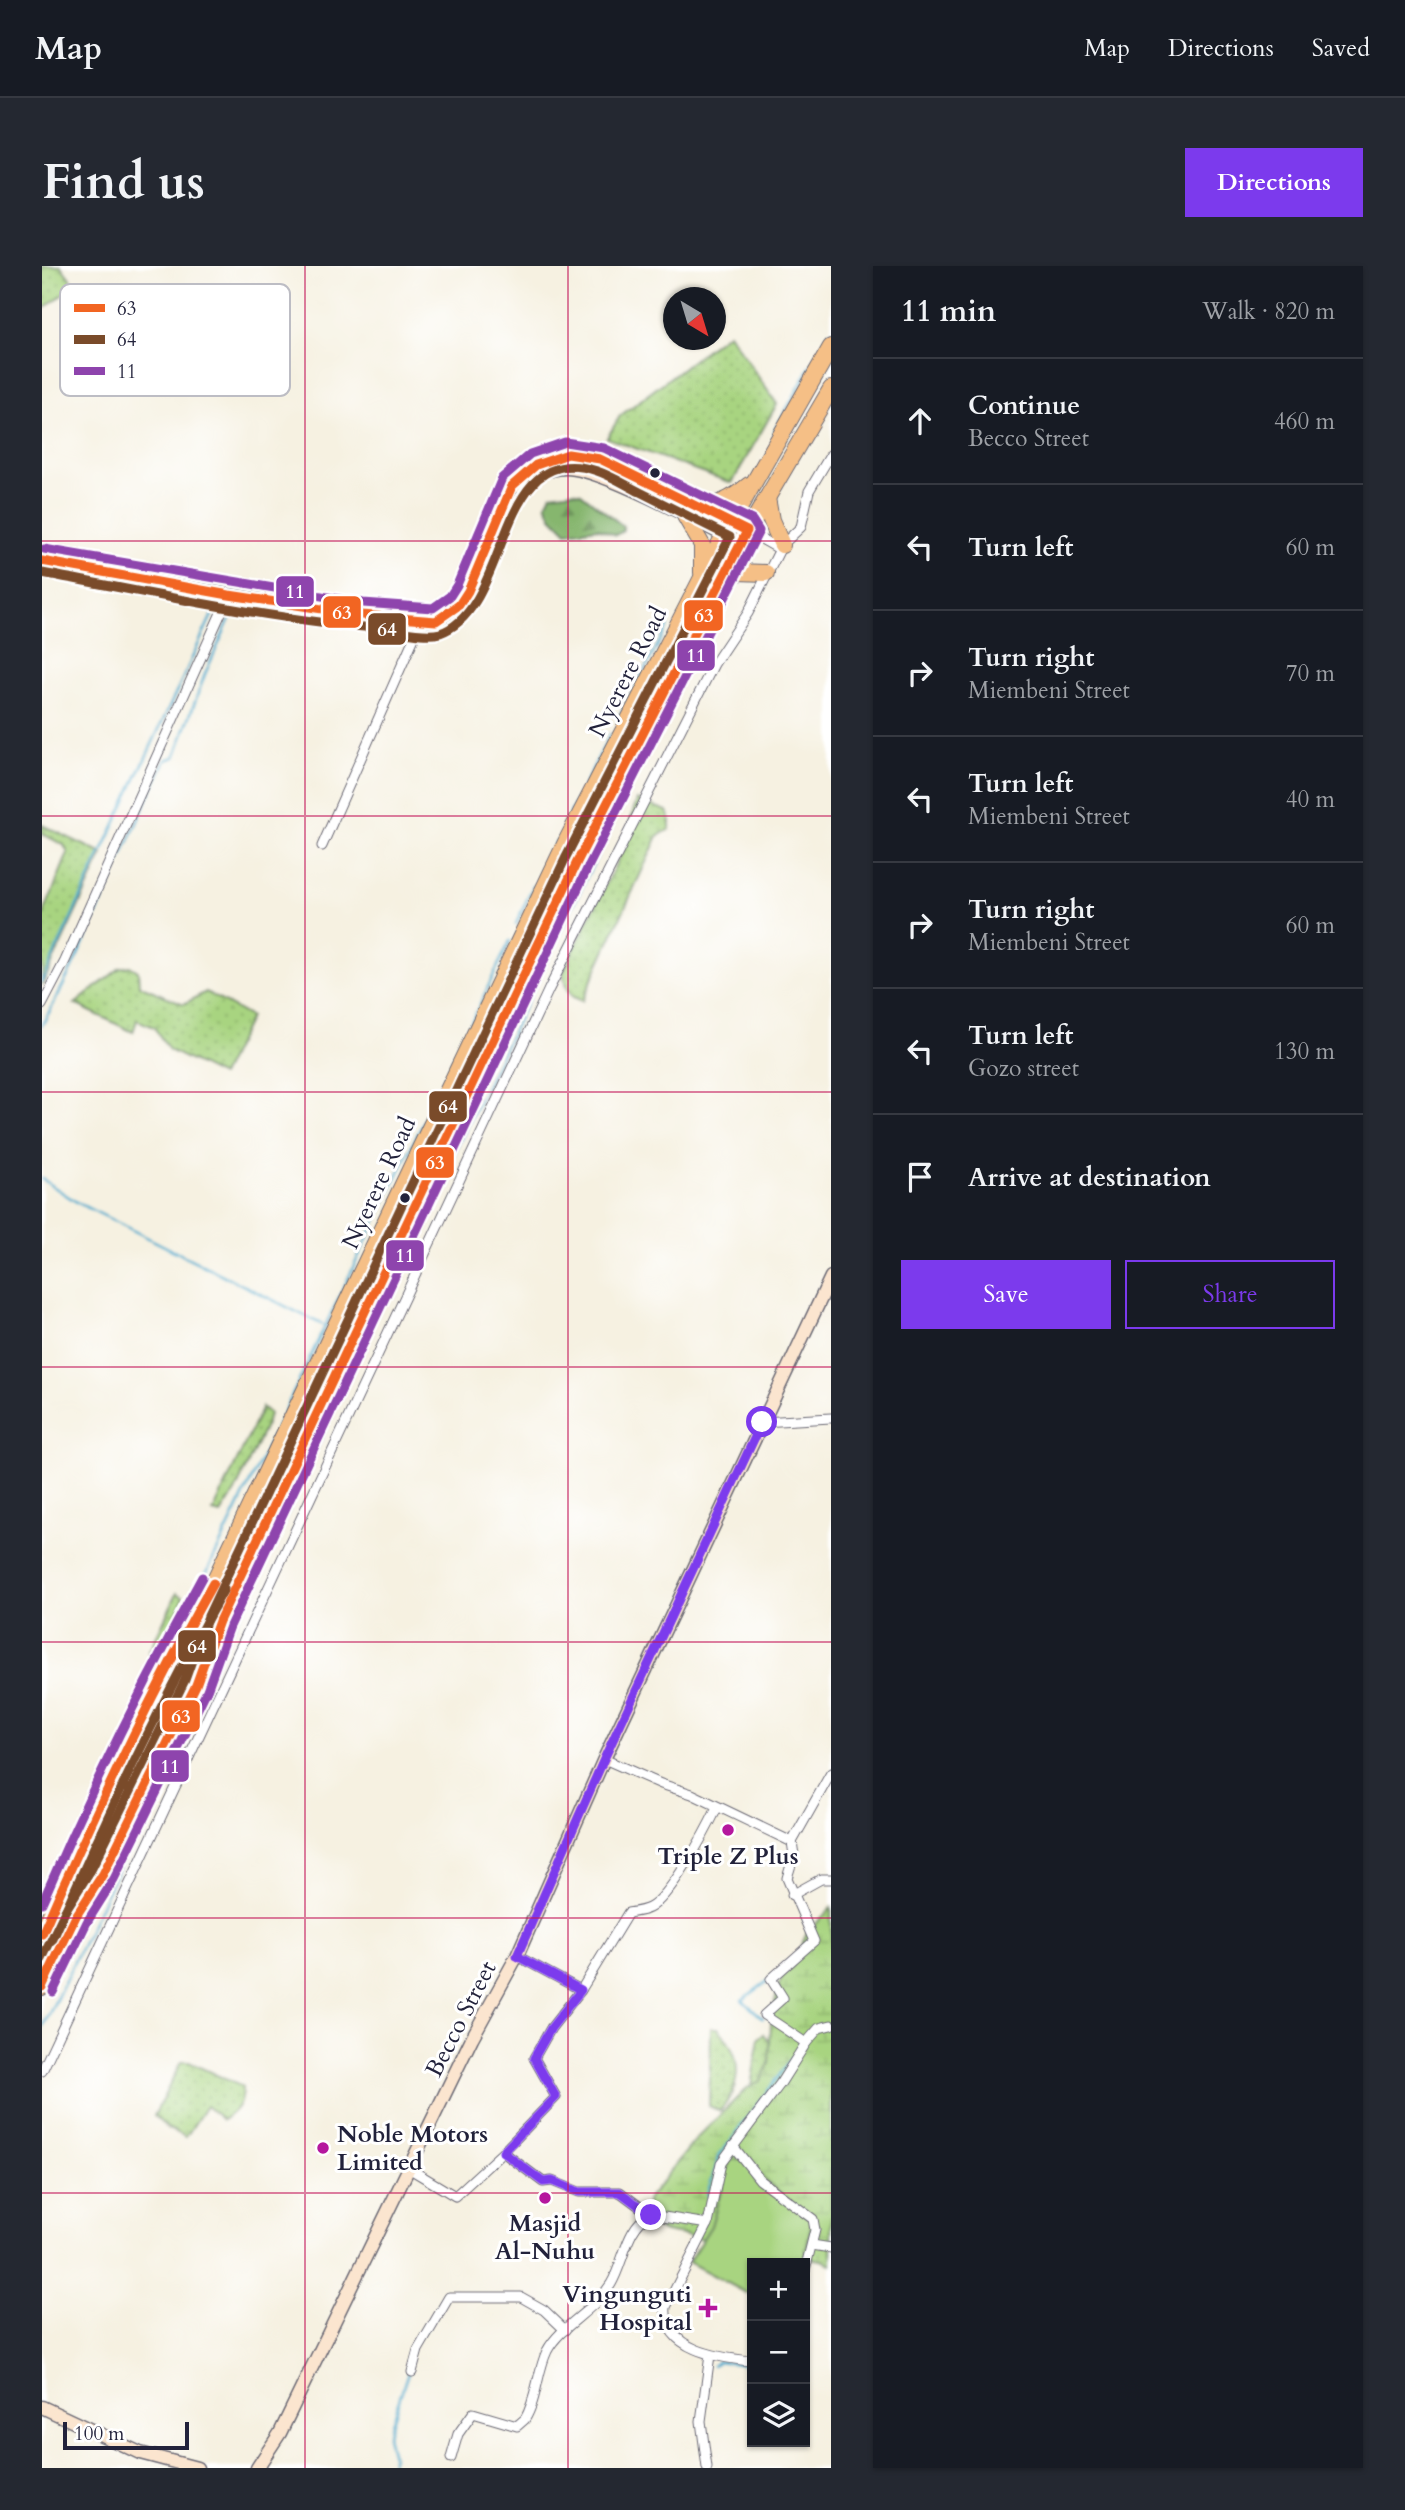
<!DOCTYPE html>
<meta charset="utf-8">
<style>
:root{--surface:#171b24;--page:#242831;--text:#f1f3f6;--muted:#9ea1a6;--line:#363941;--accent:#7c3aed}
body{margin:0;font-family:Cardo,serif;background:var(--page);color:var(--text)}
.controls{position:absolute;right:21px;bottom:21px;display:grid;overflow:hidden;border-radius:0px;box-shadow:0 2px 5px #0004}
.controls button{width:63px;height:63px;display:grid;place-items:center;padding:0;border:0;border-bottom:2px solid var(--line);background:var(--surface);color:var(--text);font:35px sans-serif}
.compass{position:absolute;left:621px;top:21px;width:63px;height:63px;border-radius:50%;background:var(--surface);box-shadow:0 2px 5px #0004;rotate:142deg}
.scale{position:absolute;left:21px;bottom:18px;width:126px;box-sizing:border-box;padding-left:7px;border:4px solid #22223b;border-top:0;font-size:19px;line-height:24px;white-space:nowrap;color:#22223b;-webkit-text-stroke:5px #fff;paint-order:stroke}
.stop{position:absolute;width:21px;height:21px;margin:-16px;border:5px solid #7c3aed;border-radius:50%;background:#fff}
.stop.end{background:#7c3aed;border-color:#fff;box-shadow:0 2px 7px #0008}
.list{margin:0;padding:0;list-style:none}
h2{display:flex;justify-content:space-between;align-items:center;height:91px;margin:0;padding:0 28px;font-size:30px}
h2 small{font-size:23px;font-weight:400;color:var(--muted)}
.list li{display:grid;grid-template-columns:46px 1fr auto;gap:21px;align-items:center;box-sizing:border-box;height:126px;padding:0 28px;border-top:2px solid var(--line)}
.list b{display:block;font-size:26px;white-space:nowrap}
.list p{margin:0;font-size:23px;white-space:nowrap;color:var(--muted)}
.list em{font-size:23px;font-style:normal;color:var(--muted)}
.actions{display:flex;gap:14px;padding:21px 28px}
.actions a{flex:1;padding:16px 0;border:2px solid var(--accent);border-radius:0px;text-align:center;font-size:24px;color:var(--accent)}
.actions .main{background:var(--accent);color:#fff}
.icon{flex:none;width:38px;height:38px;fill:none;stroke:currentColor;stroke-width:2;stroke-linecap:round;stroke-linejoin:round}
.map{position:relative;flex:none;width:789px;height:2202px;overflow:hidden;border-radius:0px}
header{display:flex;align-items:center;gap:42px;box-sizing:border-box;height:98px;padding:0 35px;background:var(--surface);border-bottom:2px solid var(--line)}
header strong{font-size:33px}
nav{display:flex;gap:38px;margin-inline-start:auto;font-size:24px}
.intro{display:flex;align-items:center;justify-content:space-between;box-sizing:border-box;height:168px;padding:0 42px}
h1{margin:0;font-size:49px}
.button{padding:18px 32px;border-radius:0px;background:var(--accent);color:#fff;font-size:24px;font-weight:700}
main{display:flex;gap:42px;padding:0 42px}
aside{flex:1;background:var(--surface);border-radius:0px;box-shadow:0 2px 5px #0004}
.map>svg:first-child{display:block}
.grass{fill:url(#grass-dots);stroke:#657b5e;stroke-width:2}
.forest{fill:url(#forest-firs);stroke:#546c54;stroke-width:2}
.wetland{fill:url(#wetland-marsh);stroke:#657b5e;stroke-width:2}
.park{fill:#a8d480;stroke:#657b5e;stroke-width:2}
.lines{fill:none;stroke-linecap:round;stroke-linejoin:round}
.stream{stroke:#50abce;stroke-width:2.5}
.street-casing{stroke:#6c6a75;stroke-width:11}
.secondary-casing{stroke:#6c6a75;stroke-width:15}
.highway-casing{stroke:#6c6a75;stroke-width:18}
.street{stroke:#fff;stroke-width:9}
.secondary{stroke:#fbe5cf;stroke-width:12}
.highway{stroke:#f5bf86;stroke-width:16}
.bus-1-casing{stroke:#fff;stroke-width:14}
.bus-2-casing{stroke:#fff;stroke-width:14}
.bus-3-casing{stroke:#fff;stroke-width:14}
.bus-1{stroke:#f26522;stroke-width:9}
.bus-2{stroke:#7a4b2a;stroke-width:9}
.bus-3{stroke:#8e44ad;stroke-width:9}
.route{stroke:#7c3aed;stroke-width:9}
.grid{fill:none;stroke:#c2185b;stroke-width:2;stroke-opacity:0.55}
.bus-dot{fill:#22223b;stroke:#fff;stroke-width:2.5}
.poi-dot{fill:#b5179e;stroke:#fff;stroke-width:2.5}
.labels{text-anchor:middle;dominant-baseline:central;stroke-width:6;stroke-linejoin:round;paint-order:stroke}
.street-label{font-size:24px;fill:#22223b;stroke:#fff}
.poi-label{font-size:24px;font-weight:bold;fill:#22223b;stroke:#fff}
.key{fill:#fff;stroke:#bdbdc4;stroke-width:2}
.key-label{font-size:19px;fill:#22223b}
.line-badge{stroke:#fff;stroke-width:2.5}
.badge-label{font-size:19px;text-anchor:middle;font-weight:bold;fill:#fff}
</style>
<header>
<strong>Map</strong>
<nav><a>Map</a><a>Directions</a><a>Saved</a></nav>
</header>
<div class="intro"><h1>Find us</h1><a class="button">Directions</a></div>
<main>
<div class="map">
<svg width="789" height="2202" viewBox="0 0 789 2202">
<defs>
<pattern id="grass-dots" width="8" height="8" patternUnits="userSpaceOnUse" patternTransform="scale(1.75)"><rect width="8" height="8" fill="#a8d480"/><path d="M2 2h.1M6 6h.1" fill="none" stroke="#90b670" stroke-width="1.8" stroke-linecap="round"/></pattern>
<pattern id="forest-firs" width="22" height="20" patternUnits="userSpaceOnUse" patternTransform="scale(1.75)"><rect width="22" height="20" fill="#86b66e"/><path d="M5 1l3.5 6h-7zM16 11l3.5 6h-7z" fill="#6d945c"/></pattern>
<pattern id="wetland-marsh" width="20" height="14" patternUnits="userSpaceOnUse" patternTransform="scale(1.75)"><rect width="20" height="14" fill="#a8d480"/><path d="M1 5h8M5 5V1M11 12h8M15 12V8" fill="none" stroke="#90b670"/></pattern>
</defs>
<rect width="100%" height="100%" fill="#fff"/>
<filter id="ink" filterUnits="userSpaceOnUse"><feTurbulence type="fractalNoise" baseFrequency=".0143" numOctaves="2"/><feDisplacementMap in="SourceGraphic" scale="14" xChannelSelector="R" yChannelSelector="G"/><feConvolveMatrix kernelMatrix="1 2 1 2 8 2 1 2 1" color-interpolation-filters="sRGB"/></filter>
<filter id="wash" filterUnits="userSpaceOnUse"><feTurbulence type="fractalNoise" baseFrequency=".00686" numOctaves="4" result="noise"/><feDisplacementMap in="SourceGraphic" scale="28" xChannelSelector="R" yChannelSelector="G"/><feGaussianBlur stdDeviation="1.57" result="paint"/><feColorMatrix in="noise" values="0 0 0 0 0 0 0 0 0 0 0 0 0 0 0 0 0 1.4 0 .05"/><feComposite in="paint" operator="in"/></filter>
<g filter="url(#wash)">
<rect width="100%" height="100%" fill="#f6f1e1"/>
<g class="grass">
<path d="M0,0H19L33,19L0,44Z"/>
<path d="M686,67L735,138L690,217L565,172L578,150Z"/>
<path d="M595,534L625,545L628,553V563L616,570L540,735C524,730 523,721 521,706L590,565L589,551Z"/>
<path d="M0,559L61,588L0,719V652L26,587L22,579L0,568Z"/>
<path d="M88,700L96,705L97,719L142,738L164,726L208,751L179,810L127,784L112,761L95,754L91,766L33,738L78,702Z"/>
<path d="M220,1141L227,1147L225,1156L193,1226L179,1248L171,1246Z"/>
<path d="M135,1327L142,1331L117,1389L107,1386Z"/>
<path d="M669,1762H676C700,1790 702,1817 678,1845L667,1840Z"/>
<path d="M722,1768L735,1786L706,1838L717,1772Z"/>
<path d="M139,1796H147L200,1821C200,1838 195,1844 181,1854L164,1840L144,1871L125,1862L112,1850Z"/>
</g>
<path class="forest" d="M531,225L539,227L581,260V265L574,269L556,262L525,266L510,251L504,238L509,228Z"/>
<path class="wetland" d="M789,1642V1998L779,1994L618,1965L605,1950V1934L655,1872L704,1823L718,1815L727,1798L729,1757L736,1722L741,1709L750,1701L765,1667Z"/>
<path class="park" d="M699,1893L770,1954L761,1997H710V2030L646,1996L669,1960L688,1894Z"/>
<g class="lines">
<g class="stream">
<path d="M781,79L789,66"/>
<path d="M731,167L778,84"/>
<path d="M0,287L186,321L285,332L366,347"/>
<path d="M0,306L177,334"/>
<path d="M187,335L356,364"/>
<path d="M576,453L626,360"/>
<path d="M527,549L568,468"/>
<path d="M498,607L514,575"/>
<path d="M474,658L491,620"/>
<path d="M0,715L177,334"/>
<path d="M0,759C48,674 81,582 124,494L133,491L163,408L195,337"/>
<path d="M0,913L36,937L283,1060"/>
<path d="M130,1379L468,675"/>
<path d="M721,1752L700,1734L726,1715"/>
<path d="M0,1763L248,1241L322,1074L559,581"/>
<path d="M668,1936L665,1928L678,1889L750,1792"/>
<path d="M609,1953L629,1956"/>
<path d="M383,2064L402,2032"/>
<path d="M670,2100L676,2095L710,2100"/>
<path d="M348,2202L350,2190L345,2170L367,2103"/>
</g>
</g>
</g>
<g filter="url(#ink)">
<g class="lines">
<defs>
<g id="street">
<path d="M705,265L737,283"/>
<path d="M280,580L379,356"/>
<path d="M0,739L23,695L187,329"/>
<path d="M720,1156L789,1152"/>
<path d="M562,1493L619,1518L650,1528L750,1576"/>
<path d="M750,1576L752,1589L745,1612L772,1675L729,1713L741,1732L722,1749L764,1777"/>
<path d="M750,1576L789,1507"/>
<path d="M750,1629L779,1613H789"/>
<path d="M475,1690L539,1724"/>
<path d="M0,1805L507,723L672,398L706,347L740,279L759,261L767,225L789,188"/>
<path d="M691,1880L718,1914L771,1953L773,1964L763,2004"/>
<path d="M461,1886L514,1831L492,1792L509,1762L539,1724L586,1647C592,1646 601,1645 607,1642C628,1632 664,1565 675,1542"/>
<path d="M368,1903L413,1930L461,1886L501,1916L510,1915L537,1926H578L609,1949L666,1958"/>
<path d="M770,1979L789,1982"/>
<path d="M710,2095C677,2092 620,2084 624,2041L666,1958L679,1897L738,1818L764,1777L777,1762L789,1759"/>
<path d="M370,2106L376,2084L407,2031H479L502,2044L523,2064"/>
<path d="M409,2192L416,2168L431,2147L475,2160L483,2153C495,2133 495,2106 505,2085C518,2060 552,2045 569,2018C582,1997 584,1960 608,1949"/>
<path d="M665,2202L659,2155L668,2089"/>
</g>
<g id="secondary">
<path d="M480,222C492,209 505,203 523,202C557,201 665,260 698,278"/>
<path d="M0,295L187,329L320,349L394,355L417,339L426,325L470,220L494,199L526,188L558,193L705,265"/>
<path d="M0,2141L98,2187L155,2202"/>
<path d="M215,2202L238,2167L430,1772L475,1690L562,1493L789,1011"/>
</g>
<g id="highway">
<path d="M725,232L729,254L740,279"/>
<path d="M653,239C675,242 690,233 707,219"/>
<path d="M643,250L660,279V307"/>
<path d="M681,316L695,306L724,307"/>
<path d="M0,1668C47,1558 96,1450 157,1347L525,574L682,269L789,81"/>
<path d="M0,1721L34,1650L61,1608L154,1419L177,1355L535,596L698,278L789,123"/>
</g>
</defs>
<use href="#street" class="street-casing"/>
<use href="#secondary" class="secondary-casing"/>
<use href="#highway" class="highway-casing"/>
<use href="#street" class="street"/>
<use href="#secondary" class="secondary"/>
<use href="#highway" class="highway"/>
<defs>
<g id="bus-1">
<path d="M0,295L187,329L320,349L394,355L417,339L426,325L470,220L494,199L526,188L558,193L705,265L535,596L177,1355L154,1419L61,1608L34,1650L0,1721"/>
<path d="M0,1668C52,1548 107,1431 171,1317"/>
</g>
<g id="bus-2">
<path d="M0,307C114,328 229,354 345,363C360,365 384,371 398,367C471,342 451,170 555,205C570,210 584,219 598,226C628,241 658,256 688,271L524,591L166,1350L143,1414L50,1602L23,1645L0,1693"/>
<path d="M11,1673C63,1553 118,1437 182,1323"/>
</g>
<g id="bus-3">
<path d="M2,283L321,337L391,342L408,330L415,319L460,212L488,188L523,176L562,182L710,254L717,265L546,601L188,1360L165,1424L72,1613L45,1656L11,1726"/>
<path d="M0,1637C48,1525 101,1417 160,1311"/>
</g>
</defs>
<use href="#bus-1" class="bus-1-casing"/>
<use href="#bus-2" class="bus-2-casing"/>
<use href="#bus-3" class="bus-3-casing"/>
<use href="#bus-1" class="bus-1"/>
<use href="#bus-2" class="bus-2"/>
<use href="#bus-3" class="bus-3"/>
</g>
</g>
<g class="lines" filter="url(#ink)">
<path class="route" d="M609,1949L578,1926H537L510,1915L501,1916L461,1886L514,1831L492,1792L509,1762L539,1724L475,1690L562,1493L720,1156"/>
</g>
<path class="grid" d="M263,0V2202M526,0V2202M0,275H789M0,550H789M0,826H789M0,1101H789M0,1376H789M0,1652H789M0,1927H789"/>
<g class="bus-dot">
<circle cx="613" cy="207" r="6"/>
<circle cx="363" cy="932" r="6"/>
</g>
<g class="poi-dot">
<circle cx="686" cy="1564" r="7"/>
<circle cx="281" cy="1882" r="7"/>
<circle cx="503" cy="1932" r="7"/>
<path d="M662.5 2031.5h7v7h7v7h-7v7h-7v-7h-7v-7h7z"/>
</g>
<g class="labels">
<g class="street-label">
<text transform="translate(586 406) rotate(-63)">Nyerere Road</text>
<text transform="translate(337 917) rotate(-65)">Nyerere Road</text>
<text transform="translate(419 1753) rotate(-63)">Becco Street</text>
</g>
<g class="poi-label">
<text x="686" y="1590">Triple Z Plus</text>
<text x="295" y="1868" text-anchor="start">Noble Motors<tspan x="295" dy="28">Limited</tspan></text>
<text x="503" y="1957">Masjid<tspan x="503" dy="28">Al-Nuhu</tspan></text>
<text x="650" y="2028" text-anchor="end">Vingunguti<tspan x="650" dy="28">Hospital</tspan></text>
</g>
</g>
<rect x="18" y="18" width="230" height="112" rx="10" class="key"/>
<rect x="32" y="38" width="31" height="8" fill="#f26522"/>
<rect x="32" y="69" width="31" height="9" fill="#7a4b2a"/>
<rect x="32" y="101" width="31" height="8" fill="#8e44ad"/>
<g class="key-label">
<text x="75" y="49">63</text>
<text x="75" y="80">64</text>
<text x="75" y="112">11</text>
</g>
<g class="line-badge">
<rect x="233" y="309" width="40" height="33" rx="7" fill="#8e44ad"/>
<rect x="280" y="329" width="40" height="34" rx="7" fill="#f26522"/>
<rect x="641" y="333" width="41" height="33" rx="7" fill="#f26522"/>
<rect x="325" y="346" width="40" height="34" rx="7" fill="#7a4b2a"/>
<rect x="634" y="373" width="40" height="33" rx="7" fill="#8e44ad"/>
<rect x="386" y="824" width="40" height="33" rx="7" fill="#7a4b2a"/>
<rect x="373" y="880" width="40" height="33" rx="7" fill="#f26522"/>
<rect x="343" y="973" width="40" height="33" rx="7" fill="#8e44ad"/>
<rect x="135" y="1363" width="40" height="34" rx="7" fill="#7a4b2a"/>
<rect x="119" y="1433" width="40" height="34" rx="7" fill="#f26522"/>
<rect x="108" y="1483" width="40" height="34" rx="7" fill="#8e44ad"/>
</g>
<g class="badge-label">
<text x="253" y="332">11</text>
<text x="300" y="353">63</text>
<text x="662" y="356">63</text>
<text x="345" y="370">64</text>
<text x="654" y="396">11</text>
<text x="406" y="847">64</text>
<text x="393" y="903">63</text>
<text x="363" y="996">11</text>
<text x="155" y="1387">64</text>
<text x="139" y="1457">63</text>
<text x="128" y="1507">11</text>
</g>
</svg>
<div class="controls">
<button>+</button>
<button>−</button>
<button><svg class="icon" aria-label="layers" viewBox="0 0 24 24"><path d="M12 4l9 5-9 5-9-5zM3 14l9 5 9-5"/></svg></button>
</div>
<svg class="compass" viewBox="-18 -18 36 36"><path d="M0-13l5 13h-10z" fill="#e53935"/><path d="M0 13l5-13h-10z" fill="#9ea1a6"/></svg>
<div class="scale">100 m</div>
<div class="stop" style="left:720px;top:1156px"></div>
<div class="stop end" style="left:609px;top:1949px"></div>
</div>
<aside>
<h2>11 min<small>Walk · 820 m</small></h2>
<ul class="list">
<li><svg class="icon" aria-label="ahead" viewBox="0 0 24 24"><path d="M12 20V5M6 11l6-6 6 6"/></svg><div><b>Continue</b><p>Becco Street</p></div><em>460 m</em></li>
<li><svg class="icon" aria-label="left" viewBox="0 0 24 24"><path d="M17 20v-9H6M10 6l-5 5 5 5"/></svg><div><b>Turn left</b></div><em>60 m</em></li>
<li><svg class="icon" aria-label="right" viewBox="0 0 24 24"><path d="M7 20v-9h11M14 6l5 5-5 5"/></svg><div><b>Turn right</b><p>Miembeni Street</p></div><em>70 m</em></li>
<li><svg class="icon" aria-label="left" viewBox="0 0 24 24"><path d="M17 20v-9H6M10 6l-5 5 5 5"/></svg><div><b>Turn left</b><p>Miembeni Street</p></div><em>40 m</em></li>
<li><svg class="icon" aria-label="right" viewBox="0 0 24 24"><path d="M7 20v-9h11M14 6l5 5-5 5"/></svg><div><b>Turn right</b><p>Miembeni Street</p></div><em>60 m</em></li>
<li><svg class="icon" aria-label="left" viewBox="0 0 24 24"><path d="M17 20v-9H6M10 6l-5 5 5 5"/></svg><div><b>Turn left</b><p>Gozo street</p></div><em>130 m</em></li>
<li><svg class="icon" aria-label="arrive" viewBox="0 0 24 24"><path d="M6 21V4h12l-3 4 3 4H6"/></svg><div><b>Arrive at destination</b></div></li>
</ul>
<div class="actions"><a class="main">Save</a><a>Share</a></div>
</aside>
</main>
